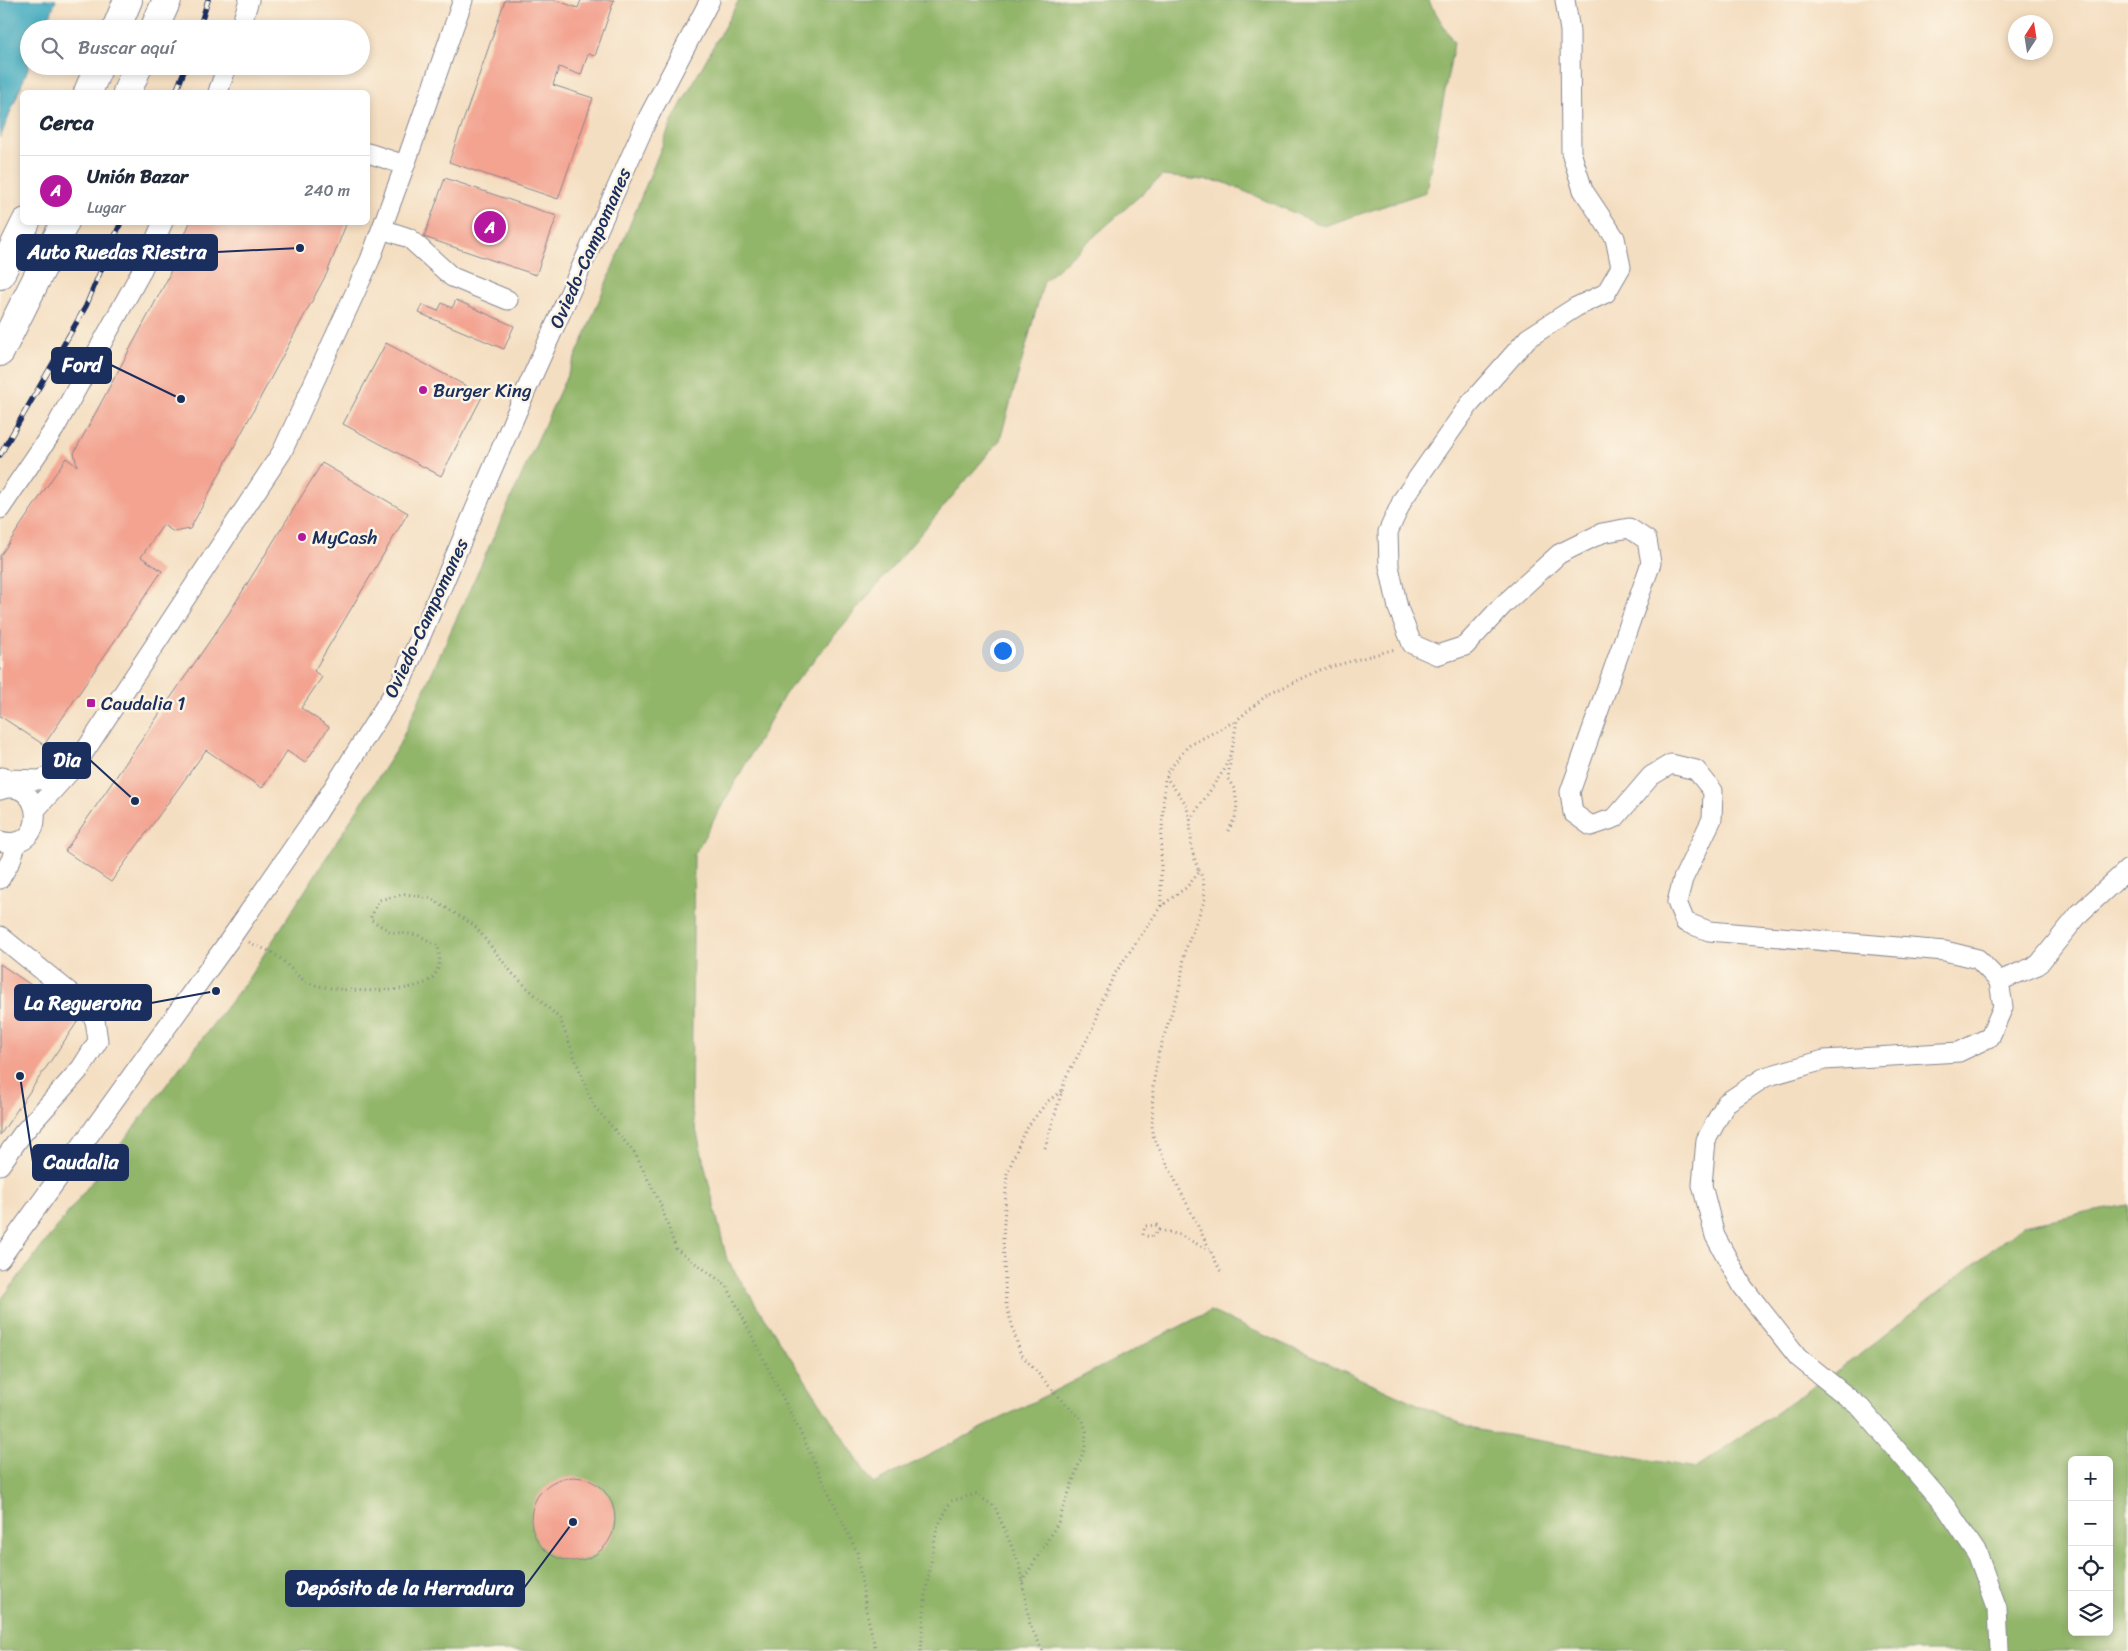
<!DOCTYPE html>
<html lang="es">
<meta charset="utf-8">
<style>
:root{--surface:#fff;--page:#f2f2f3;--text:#1f2937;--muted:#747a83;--line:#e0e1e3;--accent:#b5179e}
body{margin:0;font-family:Sriracha,sans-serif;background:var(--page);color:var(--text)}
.controls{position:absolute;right:15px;bottom:15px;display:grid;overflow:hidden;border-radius:8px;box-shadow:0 2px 8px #0003}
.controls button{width:45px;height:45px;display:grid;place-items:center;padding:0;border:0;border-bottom:1px solid var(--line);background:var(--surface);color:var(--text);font:25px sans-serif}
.compass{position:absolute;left:2008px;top:15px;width:45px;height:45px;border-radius:50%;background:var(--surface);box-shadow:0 2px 8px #0003;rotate:12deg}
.you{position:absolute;left:1002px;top:650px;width:18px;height:18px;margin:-12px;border:4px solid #fff;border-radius:50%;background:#1a73e8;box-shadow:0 0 0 8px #1a73e833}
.badge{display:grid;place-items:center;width:32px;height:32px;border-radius:50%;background:var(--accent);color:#fff;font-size:16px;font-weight:700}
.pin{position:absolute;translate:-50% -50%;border:2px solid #fff;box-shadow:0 1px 5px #0006}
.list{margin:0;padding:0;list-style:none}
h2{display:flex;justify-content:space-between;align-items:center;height:65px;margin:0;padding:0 20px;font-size:21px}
h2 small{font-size:16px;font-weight:400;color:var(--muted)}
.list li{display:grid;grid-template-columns:32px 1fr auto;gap:15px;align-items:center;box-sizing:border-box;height:70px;padding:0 20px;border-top:1px solid var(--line)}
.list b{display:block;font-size:19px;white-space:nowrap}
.list p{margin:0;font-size:16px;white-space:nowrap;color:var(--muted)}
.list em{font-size:16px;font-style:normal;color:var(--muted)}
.icon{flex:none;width:28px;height:28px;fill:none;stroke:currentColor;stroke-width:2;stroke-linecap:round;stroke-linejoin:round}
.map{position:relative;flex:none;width:2128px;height:1651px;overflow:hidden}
.search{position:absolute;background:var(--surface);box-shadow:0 2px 8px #0003;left:20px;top:20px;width:350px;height:55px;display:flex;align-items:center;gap:12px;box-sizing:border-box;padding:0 18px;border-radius:28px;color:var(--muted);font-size:19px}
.panel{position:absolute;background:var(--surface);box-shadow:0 2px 8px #0003;left:20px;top:90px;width:350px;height:135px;border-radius:8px}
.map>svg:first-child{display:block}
.forest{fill:#91b569;stroke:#567264;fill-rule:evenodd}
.water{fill:#40aac0;stroke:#2e6c8f}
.building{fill:#f3a390}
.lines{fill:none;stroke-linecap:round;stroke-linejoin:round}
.minor-casing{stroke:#888690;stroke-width:21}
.highway-casing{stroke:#888690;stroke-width:30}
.path{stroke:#888690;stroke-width:3;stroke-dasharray:1 4;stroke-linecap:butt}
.minor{stroke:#fff;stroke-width:19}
.highway{stroke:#fff;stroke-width:28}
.rail-casing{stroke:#1b2f5e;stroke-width:5.5}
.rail{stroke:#fcf5e5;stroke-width:4;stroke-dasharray:11;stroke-linecap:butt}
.poi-dot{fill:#b5179e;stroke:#fcf5e5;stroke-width:2}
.labels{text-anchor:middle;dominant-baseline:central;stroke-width:5;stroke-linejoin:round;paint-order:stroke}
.street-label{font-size:19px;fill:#1b2f5e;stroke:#fcf5e5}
.poi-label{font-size:19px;fill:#1b2f5e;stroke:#fcf5e5;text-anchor:start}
.leader{fill:none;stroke:#1b2f5e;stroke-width:2}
.callout-dot{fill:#1b2f5e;stroke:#fcf5e5;stroke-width:2}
.callout{fill:#1b2f5e;stroke:#1b2f5e;stroke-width:2}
.callout-label{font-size:20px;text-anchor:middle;font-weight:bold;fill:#fff}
</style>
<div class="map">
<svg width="2128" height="1651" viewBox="0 0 2128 1651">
<rect width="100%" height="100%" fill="#fcf5e5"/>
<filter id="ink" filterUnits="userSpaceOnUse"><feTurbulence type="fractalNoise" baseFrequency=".02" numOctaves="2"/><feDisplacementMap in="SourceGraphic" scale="10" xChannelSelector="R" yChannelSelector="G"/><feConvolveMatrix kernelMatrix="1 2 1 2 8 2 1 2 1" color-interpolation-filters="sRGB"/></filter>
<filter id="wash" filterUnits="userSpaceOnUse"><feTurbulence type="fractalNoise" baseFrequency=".0096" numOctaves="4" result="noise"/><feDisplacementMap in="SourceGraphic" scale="20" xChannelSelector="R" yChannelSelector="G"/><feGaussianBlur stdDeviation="1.12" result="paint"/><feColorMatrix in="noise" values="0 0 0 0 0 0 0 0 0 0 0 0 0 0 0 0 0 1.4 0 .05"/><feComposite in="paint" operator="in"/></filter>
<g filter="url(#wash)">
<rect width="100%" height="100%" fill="#f4dec1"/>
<path class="forest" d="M739,0H1428L1454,43L1426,192L1324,226L1223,182L1162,176L1044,281L1000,440L785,694L694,855L691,1108L727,1260L873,1484L1210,1311L1473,1429L1696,1468L1858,1356L2023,1225L2128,1205V1651H0V1301L248,979L399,745L583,340L672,121ZM2072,1460H2109V1632H2072Z"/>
<path class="water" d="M0,0H56L45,29H29V66L0,138Z"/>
<g id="blocks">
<g class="building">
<path d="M505,0H555L578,8L581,0H614L595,56L588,54L581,75L559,67L553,85L593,98L558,199L449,162Z"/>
<path d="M445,178L557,216L536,275L424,237Z"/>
<path d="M190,222H347L327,273L190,529L174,532L163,525L141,557L162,571L44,745L0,716V556L66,458L77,466L74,453L167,280Z"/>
<path d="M456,300L514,326L504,349L419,313L423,305L438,311L442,303L452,308Z"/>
<path d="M386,343L483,395L441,476L343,424Z"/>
<path d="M322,463L408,513L314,671L322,677L301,708L329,727L305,763L287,751L262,788L206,750L111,882L65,851L229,613Z"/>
<path d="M0,964L80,1018L0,1135Z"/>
<circle cx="573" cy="1519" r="42"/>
</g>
</g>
</g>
<g filter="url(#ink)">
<use href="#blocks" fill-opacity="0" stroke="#888690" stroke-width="1"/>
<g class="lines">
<defs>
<g id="minor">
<path d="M1565,0L1570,31L1571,152L1583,190L1615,238L1621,267L1606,293L1576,307L1528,338L1469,405L1403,499L1388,532L1389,566L1398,608L1412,644L1437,655L1465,646L1503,605L1559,554L1602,533L1629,528L1647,540L1651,563L1570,792L1573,813L1591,826L1615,818L1651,776L1671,764L1696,770L1713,791L1712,819L1683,879L1677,902L1685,922L1709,931L1945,951L1978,959L1999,981L2003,1007L1990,1037L1959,1052L1824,1060L1765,1077L1726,1103L1706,1140L1702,1185L1715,1236L1743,1287L1798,1357L1861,1408L1946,1507L1977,1553L1997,1608L1999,1651"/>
<path d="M240,29L249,0"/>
<path d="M218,92L227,66"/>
<path d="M368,153L405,165"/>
<path d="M382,229L409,238L452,277L508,300"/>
<path d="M0,509L55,428L140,274L163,222"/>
<path d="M2,777L8,779L40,780L71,767"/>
<path d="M0,790C44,775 50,854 0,841"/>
<path d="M36,809L75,766L282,452L370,260L405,165L463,0"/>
<path d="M0,879L11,860L17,842"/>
<path d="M0,936L84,1004L95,1020L98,1041L81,1068L23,1133L0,1165"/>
<path d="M1999,981L2038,965L2080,913L2128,869"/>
<path d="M0,1259L233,935L318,812L402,680L524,395L648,118L710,0"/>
</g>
<g id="highway">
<path d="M116,29L128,0"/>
<path d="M154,29L167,0"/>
<path d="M88,92L99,66"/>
<path d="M127,92L138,66"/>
<path d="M0,275L26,222"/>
<path d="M0,352L65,222"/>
</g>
</defs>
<use href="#minor" class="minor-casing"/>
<use href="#highway" class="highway-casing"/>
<g class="path">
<path d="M1190,820L1224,770L1232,750L1237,720L1267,695L1320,670L1395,649"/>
<path d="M1228,831L1235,818L1237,805L1235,790L1228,779L1231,755"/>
<path d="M1199,870L1203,879L1205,899L1185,951L1180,986L1159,1052L1153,1085L1152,1134L1221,1272"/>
<path d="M1161,906V847L1165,778"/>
<path d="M249,942C258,947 269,950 277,956C287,963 295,975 305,981C325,993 416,996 432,978C441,968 440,959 438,946L418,935L391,932L370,919L379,900L405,894L430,898L474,925L512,973L560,1019L593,1105L634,1152L660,1203L676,1249L727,1286L801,1434L857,1552L866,1610L876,1651"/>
<path d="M1045,1148L1066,1077L1094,1027L1102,1001L1114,975L1161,906L1187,887L1199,872L1192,851L1190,820L1186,804L1168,780L1166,774L1188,746L1237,720"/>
<path d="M1159,1230L1156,1225L1145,1226L1143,1235L1151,1237L1159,1230L1180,1235L1210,1251"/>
<path d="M1022,1582L1058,1523L1085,1447L1086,1431L1083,1421L1057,1395L1020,1353L1006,1304L1003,1239L1007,1174L1022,1137L1031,1122L1048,1101L1062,1091"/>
<path d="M921,1651L926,1590L937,1528L951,1501L976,1494L995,1507L1019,1564L1030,1625L1043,1651"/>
</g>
<use href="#minor" class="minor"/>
<use href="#highway" class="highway"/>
<defs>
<g id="rail">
<path d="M199,29L208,0"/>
<path d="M176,92L186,66"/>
<path d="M0,455L86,306L121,222"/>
</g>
</defs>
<use href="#rail" class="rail-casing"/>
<use href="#rail" class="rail"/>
</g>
</g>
<g class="poi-dot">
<circle cx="423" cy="390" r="5"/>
<circle cx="302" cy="537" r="5"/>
<rect x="86" y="698" width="10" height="10" rx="2.5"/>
</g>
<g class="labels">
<g class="street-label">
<text transform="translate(590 248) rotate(-66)">Oviedo-Campomanes</text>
<text transform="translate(426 618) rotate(-65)">Oviedo-Campomanes</text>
</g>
<g class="poi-label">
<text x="433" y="390">Burger King</text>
<text x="312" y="537">MyCash</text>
<text x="101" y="703">Caudalia 1</text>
</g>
</g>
<path class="leader" d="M300 248L217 252M181 399L111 365M135 801L90 760M216 991L151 1003M20 1076L33 1162M573 1522L524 1588"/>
<g class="callout-dot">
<circle cx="300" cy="248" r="5"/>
<circle cx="181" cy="399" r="5"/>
<circle cx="135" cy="801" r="5"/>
<circle cx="216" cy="991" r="5"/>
<circle cx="20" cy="1076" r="5"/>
<circle cx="573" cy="1522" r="5"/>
</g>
<g class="callout">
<rect x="17" y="235" width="200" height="35" rx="5"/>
<rect x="52" y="348" width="59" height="35" rx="5"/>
<rect x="43" y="743" width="47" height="35" rx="5"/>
<rect x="15" y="985" width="136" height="35" rx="5"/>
<rect x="33" y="1145" width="95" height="35" rx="5"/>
<rect x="286" y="1571" width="238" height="35" rx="5"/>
</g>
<g class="callout-label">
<text x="117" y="259">Auto Ruedas Riestra</text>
<text x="82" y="372">Ford</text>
<text x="67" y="767">Dia</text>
<text x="83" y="1010">La Reguerona</text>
<text x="81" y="1169">Caudalia</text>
<text x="405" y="1595">Depósito de la Herradura</text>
</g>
</svg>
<div class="controls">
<button>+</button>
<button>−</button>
<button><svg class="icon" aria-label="locate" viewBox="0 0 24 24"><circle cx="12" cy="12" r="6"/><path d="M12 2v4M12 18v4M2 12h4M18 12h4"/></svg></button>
<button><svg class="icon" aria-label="layers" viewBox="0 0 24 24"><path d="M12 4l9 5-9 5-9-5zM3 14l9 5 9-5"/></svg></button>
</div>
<svg class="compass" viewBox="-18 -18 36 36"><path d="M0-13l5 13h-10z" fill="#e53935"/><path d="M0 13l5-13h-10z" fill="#747a83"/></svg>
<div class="you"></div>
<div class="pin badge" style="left:490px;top:227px">A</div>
<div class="search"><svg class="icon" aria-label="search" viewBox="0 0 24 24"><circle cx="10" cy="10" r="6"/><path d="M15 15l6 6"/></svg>Buscar aquí</div>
<section class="panel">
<h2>Cerca<small></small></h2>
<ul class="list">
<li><span class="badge">A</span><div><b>Unión Bazar</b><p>Lugar</p></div><em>240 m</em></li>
</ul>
</section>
</div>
